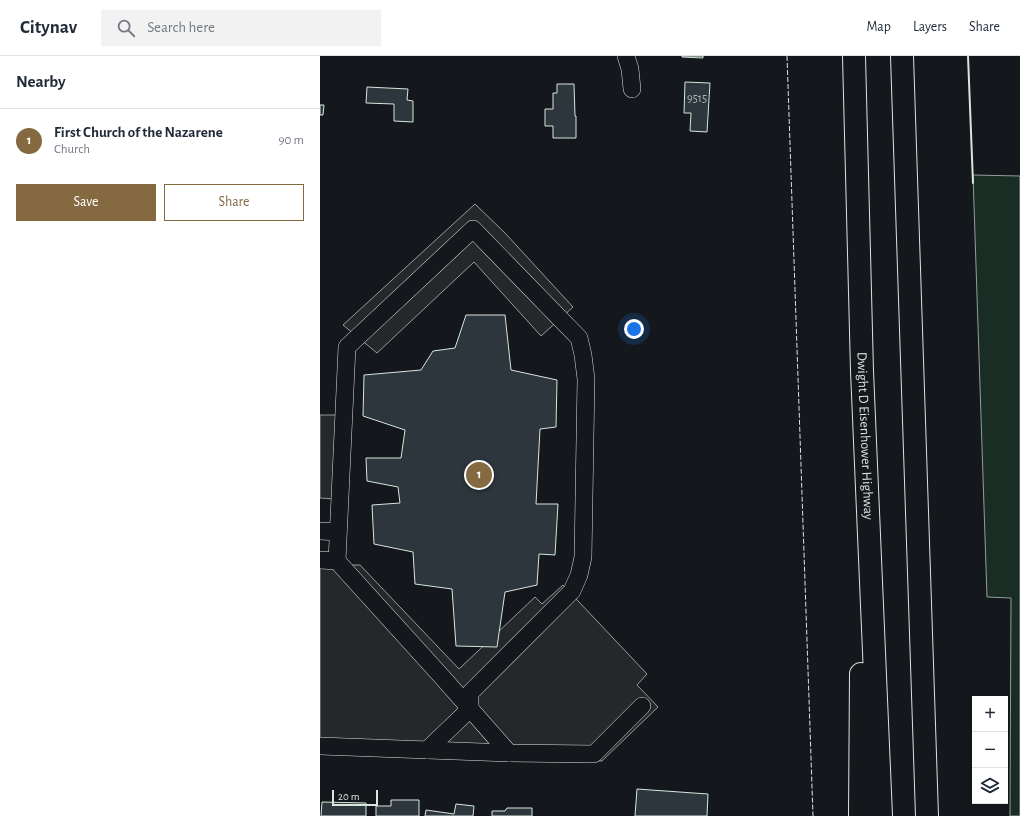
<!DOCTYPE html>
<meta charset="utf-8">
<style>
:root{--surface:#fff;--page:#f2f2f3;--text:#1f2937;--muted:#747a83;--line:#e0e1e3;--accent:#846941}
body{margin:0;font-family:"Alegreya Sans",sans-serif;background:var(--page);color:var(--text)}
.controls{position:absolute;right:12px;bottom:12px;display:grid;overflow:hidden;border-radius:0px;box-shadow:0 2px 6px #0003}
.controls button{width:36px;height:36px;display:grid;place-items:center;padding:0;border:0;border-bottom:1px solid var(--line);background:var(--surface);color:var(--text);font:20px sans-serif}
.scale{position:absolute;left:12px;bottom:10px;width:46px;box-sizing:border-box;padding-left:4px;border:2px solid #d8e6dc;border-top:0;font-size:11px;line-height:14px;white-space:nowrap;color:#d8e6dc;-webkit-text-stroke:3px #14181c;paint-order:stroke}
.you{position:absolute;left:314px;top:273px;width:14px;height:14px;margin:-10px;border:3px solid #fff;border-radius:50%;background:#1a73e8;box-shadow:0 0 0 6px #1a73e833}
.badge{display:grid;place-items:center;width:26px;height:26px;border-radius:50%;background:var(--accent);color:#fff;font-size:13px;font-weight:700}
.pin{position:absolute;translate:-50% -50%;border:2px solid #fff;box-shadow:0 1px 4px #0006}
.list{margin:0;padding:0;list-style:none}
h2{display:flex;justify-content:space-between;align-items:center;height:52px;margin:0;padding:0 16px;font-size:17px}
h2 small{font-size:13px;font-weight:400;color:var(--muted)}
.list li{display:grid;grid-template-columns:26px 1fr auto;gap:12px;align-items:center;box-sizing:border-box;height:64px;padding:0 16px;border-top:1px solid var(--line)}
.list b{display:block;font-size:15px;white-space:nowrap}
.list p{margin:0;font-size:13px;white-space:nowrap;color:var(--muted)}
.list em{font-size:13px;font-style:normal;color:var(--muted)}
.actions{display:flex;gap:8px;padding:12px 16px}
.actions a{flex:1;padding:9px 0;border:1px solid var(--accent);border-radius:0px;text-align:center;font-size:14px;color:var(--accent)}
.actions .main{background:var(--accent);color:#fff}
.icon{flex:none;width:22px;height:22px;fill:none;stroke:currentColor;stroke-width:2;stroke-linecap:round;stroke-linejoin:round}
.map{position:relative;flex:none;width:700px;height:760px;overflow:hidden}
header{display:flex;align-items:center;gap:24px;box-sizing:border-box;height:56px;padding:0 20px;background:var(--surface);border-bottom:1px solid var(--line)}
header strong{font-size:19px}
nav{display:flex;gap:22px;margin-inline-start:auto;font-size:14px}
.search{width:280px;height:36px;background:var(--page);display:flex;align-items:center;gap:10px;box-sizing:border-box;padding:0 14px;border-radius:0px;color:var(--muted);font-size:15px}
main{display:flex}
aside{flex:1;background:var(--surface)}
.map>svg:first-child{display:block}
.green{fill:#1a2d24;stroke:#939e99}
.parking{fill:#24282b;stroke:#939e99}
.building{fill:#2c363c;stroke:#d8e6dc}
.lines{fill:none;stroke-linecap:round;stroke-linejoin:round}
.minor-casing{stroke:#d8e6dc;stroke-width:18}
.highway-casing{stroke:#d8e6dc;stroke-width:24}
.minor{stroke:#14181c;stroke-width:17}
.highway{stroke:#14181c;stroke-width:22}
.fence{stroke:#d8e6dc;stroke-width:1;stroke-dasharray:5 2;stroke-linecap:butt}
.wall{stroke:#d8e6dc;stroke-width:2}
.labels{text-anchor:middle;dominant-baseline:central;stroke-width:3;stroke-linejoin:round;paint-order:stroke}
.number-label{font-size:12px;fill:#adbab4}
.street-label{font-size:14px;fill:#d8e6dc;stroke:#14181c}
</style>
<header>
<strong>Citynav</strong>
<div class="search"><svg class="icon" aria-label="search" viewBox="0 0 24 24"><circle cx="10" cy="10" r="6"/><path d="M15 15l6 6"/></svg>Search here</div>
<nav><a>Map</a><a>Layers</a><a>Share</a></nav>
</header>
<main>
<aside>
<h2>Nearby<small></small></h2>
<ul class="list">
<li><span class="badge">1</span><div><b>First Church of the Nazarene</b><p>Church</p></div><em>90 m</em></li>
</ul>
<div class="actions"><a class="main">Save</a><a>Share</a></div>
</aside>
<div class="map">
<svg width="700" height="760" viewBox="0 0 700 760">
<rect width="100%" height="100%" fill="#14181c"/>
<path class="green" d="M653,119L700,120V760H690L691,542L667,541Z"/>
<g class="parking">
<path d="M155,148L185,177L253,251L221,280L154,206L57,297L23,269Z"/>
<path d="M0,359H18L15,443L0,442Z"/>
<path d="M0,509H40L139,613L215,541L222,548L243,529L327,618L317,629L338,651L282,705L0,696Z"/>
</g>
<g class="building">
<path d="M362,0H383V2L362,1Z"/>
<path d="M365,26L390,27L387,76L370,75L371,57H364Z"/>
<path d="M237,28H254L255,60H256V82H233V70H225V53H233V37H237Z"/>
<path d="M47,31L88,33L87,44L93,45V66L74,65V48L46,47Z"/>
<path d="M0,49H4L3,59H0Z"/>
<path d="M146,259H185L191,314L237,324L236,371L220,373L216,448H238L235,499L219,498L217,529L185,536L177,591L136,590L132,533L95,528L93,496L54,488L52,449L80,447L78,431L47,425L46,402H81L85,374L43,360L44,319L101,314L113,295L135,292Z"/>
<path d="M317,733L388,738L387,760H315Z"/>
<path d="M71,744H99V760H56V750H71Z"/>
<path d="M2,746L46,747V760H1Z"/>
<path d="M136,748L154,750L153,760H105L106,754L134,758Z"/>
<path d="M187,752H212V760H172V755H185Z"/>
</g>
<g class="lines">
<defs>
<g id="minor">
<path d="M306,0L310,13L312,33"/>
<path d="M0,475L18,476"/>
<path d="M0,504L17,505L123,622L189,697"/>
<path d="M17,505L27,291L153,173L259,282L263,299L266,323L263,501L259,519L252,535L150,637V653L107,694"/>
<path d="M0,690L189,697L274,698L322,650"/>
</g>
<g id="highway">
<path id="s1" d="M534,0L542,315L561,760"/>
<path d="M582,0L607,760"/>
<path d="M540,760L541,618"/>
</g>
</defs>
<use href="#minor" class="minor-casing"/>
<use href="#highway" class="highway-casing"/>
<use href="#minor" class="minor"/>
<use href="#highway" class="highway"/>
<path class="fence" d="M467,0L493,760"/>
<path class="wall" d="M648,0L653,127"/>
</g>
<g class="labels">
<g class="number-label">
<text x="377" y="42">9515</text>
</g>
<g class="street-label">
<text stroke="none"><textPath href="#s1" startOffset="380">Dwight D Eisenhower Highway</textPath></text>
</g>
</g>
</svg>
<div class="controls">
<button>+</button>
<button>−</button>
<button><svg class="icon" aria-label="layers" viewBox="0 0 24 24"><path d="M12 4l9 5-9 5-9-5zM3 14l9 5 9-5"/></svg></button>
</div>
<div class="scale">20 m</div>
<div class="you"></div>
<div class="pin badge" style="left:159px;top:419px">1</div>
</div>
</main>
